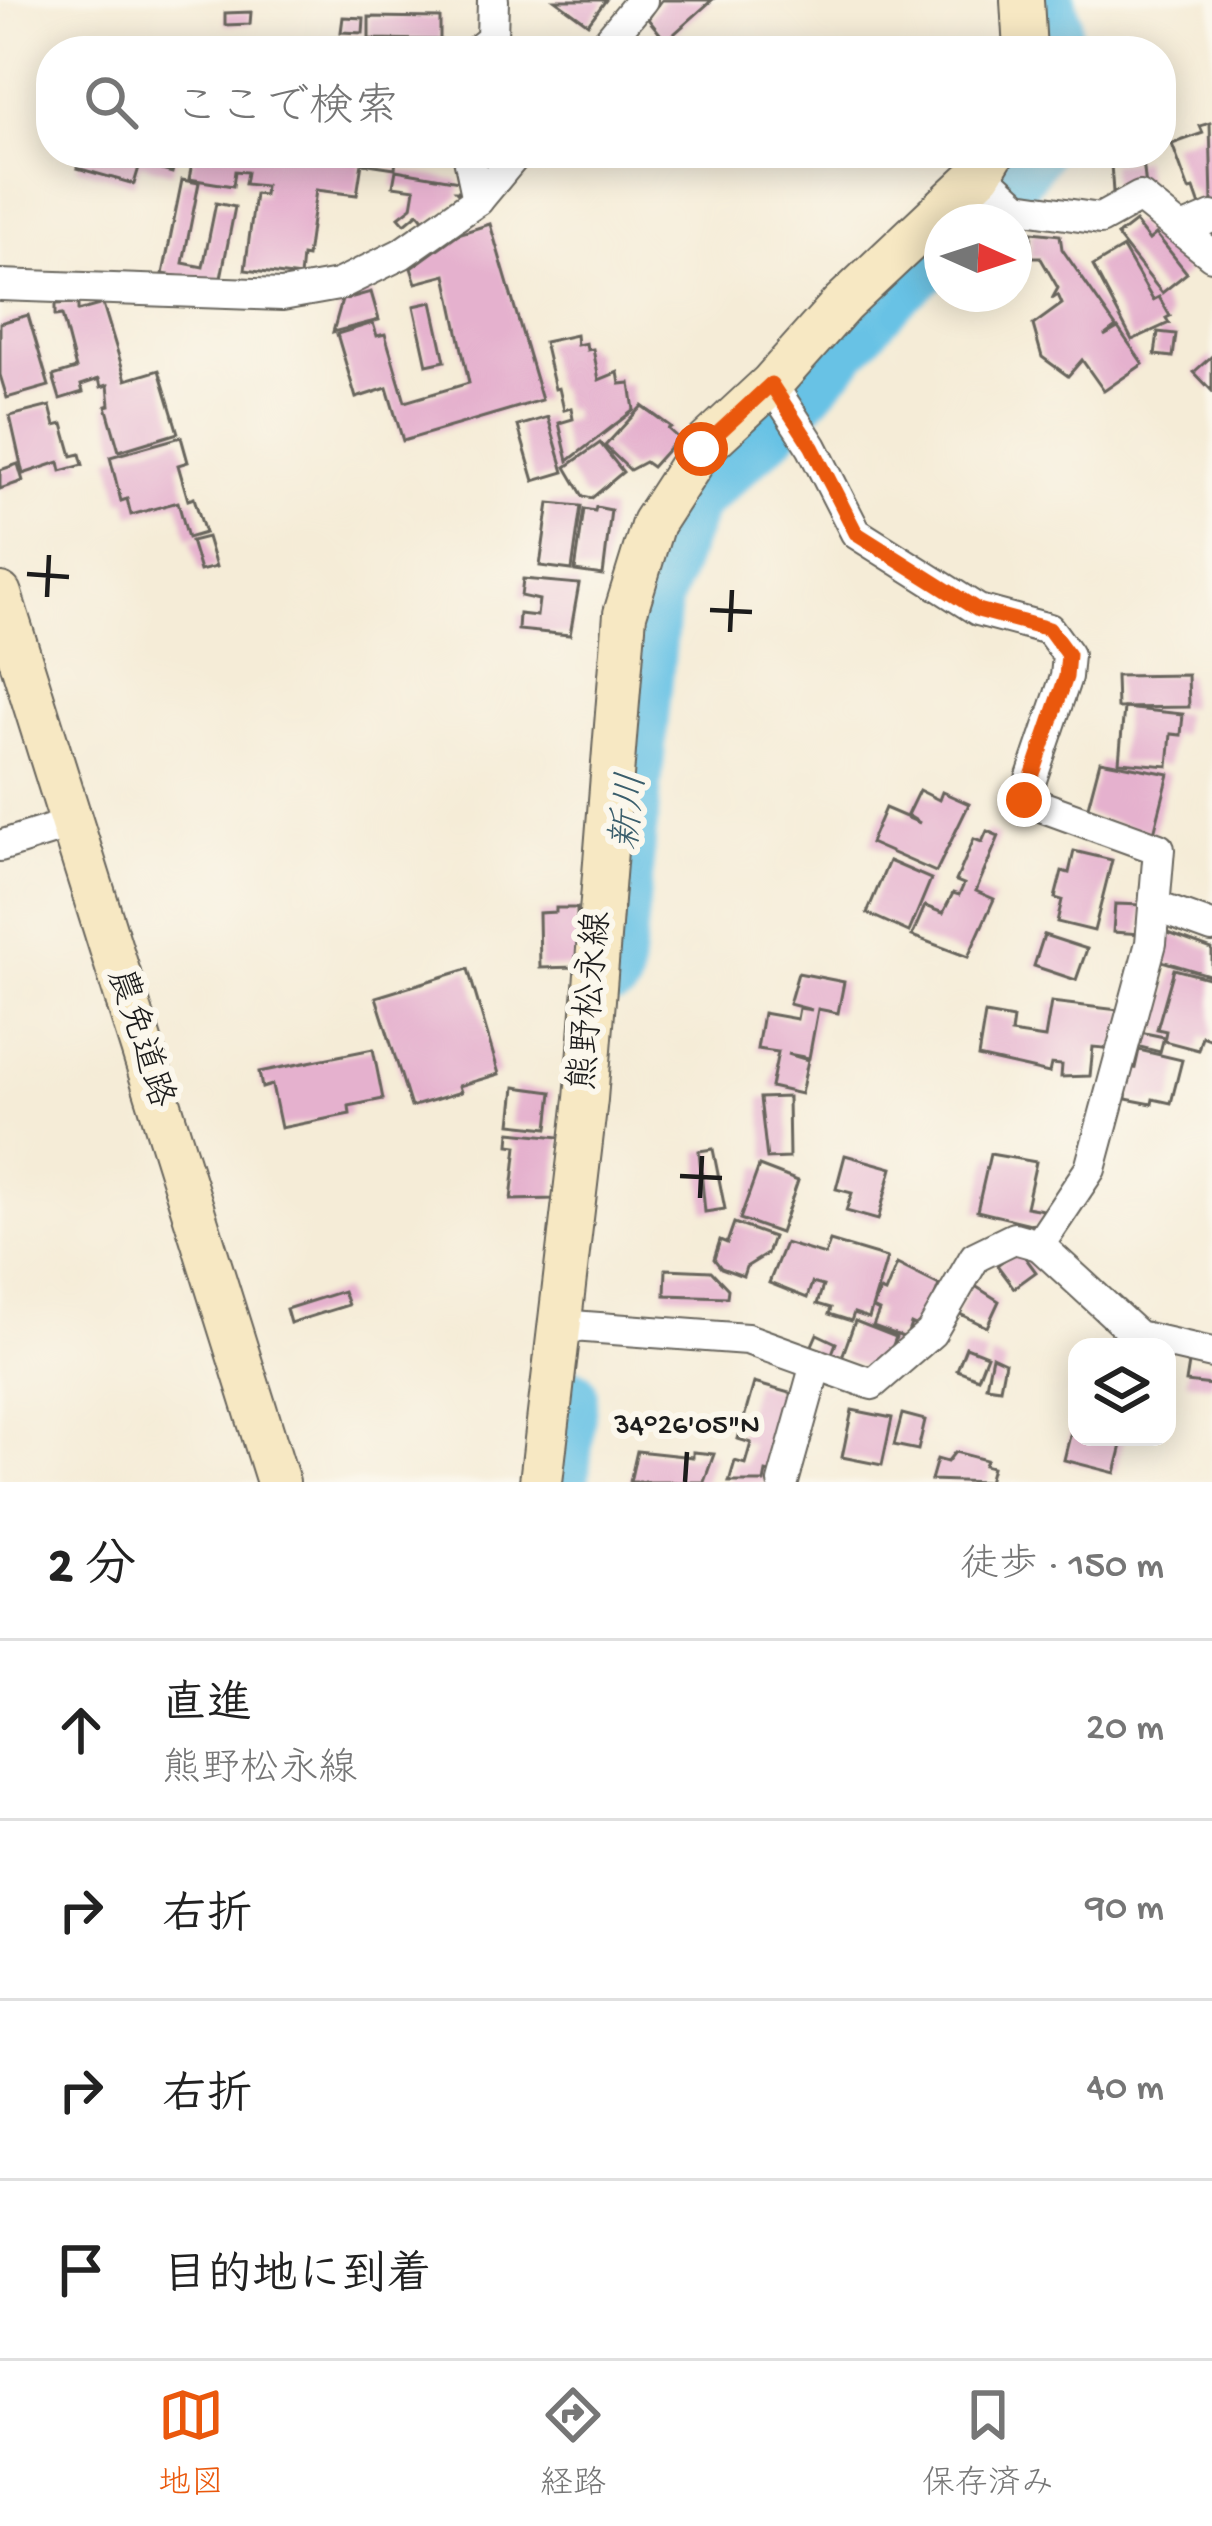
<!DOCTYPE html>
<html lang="ja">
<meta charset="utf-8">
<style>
:root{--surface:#fff;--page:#f6f6f6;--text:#222;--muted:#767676;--line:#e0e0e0;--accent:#ea580c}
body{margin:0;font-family:"Gochi Hand","Klee One",sans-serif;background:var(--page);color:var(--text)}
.controls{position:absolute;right:36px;bottom:36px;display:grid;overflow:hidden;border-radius:24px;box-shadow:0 6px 30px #0003}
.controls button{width:108px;height:108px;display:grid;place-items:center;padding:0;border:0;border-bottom:3px solid var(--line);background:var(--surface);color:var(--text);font:60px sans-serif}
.compass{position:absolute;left:924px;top:204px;width:108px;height:108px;border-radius:50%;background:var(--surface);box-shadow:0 6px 30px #0003;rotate:93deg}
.stop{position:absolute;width:36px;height:36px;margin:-27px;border:9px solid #ea580c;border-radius:50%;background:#fff}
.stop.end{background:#ea580c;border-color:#fff;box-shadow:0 3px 12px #0008}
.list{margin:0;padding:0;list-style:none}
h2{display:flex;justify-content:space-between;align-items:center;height:156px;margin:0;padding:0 48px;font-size:51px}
h2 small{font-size:39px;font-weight:400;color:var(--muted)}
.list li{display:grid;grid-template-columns:78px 1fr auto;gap:36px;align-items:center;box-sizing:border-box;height:180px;padding:0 48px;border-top:3px solid var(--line)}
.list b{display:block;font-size:45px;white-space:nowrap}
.list p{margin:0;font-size:39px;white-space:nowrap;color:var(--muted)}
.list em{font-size:39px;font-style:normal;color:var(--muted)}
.icon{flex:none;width:66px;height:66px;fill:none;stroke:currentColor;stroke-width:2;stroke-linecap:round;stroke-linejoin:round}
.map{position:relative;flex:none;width:1212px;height:1482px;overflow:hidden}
.search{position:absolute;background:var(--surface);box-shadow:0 6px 30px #0003;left:36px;right:36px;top:36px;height:132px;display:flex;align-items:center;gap:30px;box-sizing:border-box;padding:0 42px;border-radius:48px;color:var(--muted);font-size:45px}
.sheet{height:876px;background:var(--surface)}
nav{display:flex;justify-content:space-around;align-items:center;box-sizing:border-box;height:168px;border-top:3px solid var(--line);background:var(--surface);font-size:33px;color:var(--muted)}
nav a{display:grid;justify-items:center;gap:6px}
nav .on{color:var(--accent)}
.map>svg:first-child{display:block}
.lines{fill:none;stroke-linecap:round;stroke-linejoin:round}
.river{stroke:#67c2e5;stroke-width:54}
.building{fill:#e5b1ce}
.street-casing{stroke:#68655d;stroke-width:34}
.secondary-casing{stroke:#68655d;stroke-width:46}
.street{stroke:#fff;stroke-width:30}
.secondary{stroke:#f7e8c3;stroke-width:42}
.route{stroke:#ea580c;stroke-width:15}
.ticks{fill:none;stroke:#1c1c1c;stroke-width:4.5}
.labels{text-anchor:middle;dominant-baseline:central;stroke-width:12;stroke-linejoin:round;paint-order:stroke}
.street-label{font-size:36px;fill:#1c1c1c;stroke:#fbf7ec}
.water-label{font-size:39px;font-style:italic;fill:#3a5e6c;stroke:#fbf7ec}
.ticks-label{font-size:30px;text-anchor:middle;fill:#1c1c1c;stroke:#fbf7ec;stroke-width:12;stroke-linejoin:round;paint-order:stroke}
</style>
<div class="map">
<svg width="1212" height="1482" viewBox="0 0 1212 1482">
<rect width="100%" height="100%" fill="#fbf7ec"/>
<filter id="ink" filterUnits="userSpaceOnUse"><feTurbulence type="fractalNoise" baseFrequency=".00833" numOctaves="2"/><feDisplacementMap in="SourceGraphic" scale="24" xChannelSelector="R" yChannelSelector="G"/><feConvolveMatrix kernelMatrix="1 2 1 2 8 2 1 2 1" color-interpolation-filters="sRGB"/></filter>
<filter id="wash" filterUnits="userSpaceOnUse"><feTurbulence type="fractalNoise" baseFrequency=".004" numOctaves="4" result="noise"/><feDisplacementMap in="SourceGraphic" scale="48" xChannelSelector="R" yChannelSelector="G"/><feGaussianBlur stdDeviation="2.7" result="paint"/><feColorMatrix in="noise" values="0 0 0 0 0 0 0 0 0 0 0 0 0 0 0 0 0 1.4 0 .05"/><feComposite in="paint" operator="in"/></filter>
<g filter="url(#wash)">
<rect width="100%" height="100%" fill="#f5ecd7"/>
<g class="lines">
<g class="river">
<path d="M1048,0L1055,22L1054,51"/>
<path d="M977,222L993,208L1034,153"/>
<path d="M615,978L654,602L693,500L774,428L888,298L942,252"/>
<path d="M562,1482L571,1395"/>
</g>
</g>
<g id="blocks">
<g class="building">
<path d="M555,0H606L588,24Z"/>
<path d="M662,0H712L666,41L648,19Z"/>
<path d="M251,12L250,24L225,25V13Z"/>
<path d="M343,17L364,18L363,33L341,32Z"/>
<path d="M369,17L440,18V40L369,39Z"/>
<path d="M1210,123L1212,202L1200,206L1194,189L1189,190L1172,144L1203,133L1200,126Z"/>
<path d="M81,153H177L172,173L140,164L134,184L77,168Z"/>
<path d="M194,153H284L347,161L348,153H397L395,168L362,163L357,195L316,190L307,257L302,256L300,277L245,270L255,194L264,195L265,186L245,184L247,172L235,171L233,186L189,179Z"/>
<path d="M1143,160L1146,188L1113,192L1111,164Z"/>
<path d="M396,170L459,181L461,191H456L460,195L426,223L418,213L405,224L399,217L412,207L415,189L393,186Z"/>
<path d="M182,180L199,183L183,263L203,267L216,203L235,207L220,283L163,274Z"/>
<path d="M1135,222L1149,240L1156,234L1187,273L1162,293L1117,236Z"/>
<path d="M490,224L542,400L403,441L387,388L356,398L337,334L373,323L377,336L385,334L405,402L469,383L446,275L416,283L411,268L458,234Z"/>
<path d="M1032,232L1060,235L1062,249L1116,327L1104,336L1118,328L1143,364L1104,391L1082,360L1068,376L1042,357L1033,325L1062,304L1058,295L1052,299L1058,288L1040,257H1030Z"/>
<path d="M1123,248L1153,300L1159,297L1170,316L1166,318L1169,323L1132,340L1093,266Z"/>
<path d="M371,292L379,320L333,332L342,300Z"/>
<path d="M432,302L445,361L427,365L414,306Z"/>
<path d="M78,303V311L103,304L126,380L159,370L178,433L119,451L106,406L110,405L108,385L101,387L99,379L81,385L83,392L60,399L53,376L76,369L62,315L55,316V304Z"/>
<path d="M28,315L49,386L7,398L0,375V323Z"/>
<path d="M1158,332L1176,334L1173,357L1155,355Z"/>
<path d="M576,335L577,345L586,343L587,350L593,349L599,380L618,372L620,384L630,383L634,410L568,461L559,423L573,419L571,408L564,410L559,388L555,389L544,342Z"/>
<path d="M1212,356V391L1194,372Z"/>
<path d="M50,406L55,426L63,424L72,456L80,454L83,465L61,471L59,462L23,474L10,416Z"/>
<path d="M642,406L671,427L668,429L678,438L652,467L645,462L630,470L605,446Z"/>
<path d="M548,417L564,472L534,481L518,426Z"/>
<path d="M181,437L188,462L178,465L188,500L194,498L205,533L188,538L178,502L131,515L127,499L121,501L110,457Z"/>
<path d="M600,443L623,472L592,498L583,496L566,467Z"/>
<path d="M18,464L23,481L0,489V470Z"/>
<path d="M549,503L581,506L572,570L540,566Z"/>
<path d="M596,507L611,510L603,575L575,571L584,509L595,511Z"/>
<path d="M207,537L216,567L200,571L191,541Z"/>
<path d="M523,579L579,584L570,635L518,630L519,614L537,616L539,600L521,596Z"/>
<path d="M1188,675L1189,707L1117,708L1116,676Z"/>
<path d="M1124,708L1183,714L1181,735L1171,734L1168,766L1119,762Z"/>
<path d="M1100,761L1169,774L1154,833L1086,814Z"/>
<path d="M919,790L939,800L942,792L969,804L936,872L870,843L885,808L920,823L907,815Z"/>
<path d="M987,831L999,836L976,891L994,899L968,957L912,936L925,906L943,913L953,893L959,895L964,884L956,881L974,839L982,842Z"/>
<path d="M1074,851L1112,860L1094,931L1057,922L1062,900L1055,898L1062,871L1069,873Z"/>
<path d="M889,861L931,879L909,932L867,913Z"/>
<path d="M1115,904L1142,905L1141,934L1113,932Z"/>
<path d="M556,908H577V967L540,968L539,913L556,912Z"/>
<path d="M1163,931L1212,949V976L1155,959Z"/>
<path d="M1044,935L1087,949L1076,980L1034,966Z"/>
<path d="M468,969L499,1074L459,1086L461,1092L411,1107L376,997Z"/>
<path d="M1174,969L1212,979V1033L1210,1039L1202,1036L1198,1050L1164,1041L1166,1031L1157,1029Z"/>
<path d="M798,973L844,982L838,1013L818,1009L809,1058L788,1054L808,1060L801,1094L771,1087L778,1052L757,1049L763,1013L797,1019L799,1008L812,1010L789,1004Z"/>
<path d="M1051,1002L1127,1011L1116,1049L1093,1047L1090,1076L1061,1077L1062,1065L1051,1064L1049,1073L978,1057L985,1014L1013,1019L1011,1033L1045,1038Z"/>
<path d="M1140,1032L1164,1037L1160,1052L1136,1046Z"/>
<path d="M373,1049L383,1099L349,1106L350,1114L281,1128L272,1085L262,1088L259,1072Z"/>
<path d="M1139,1050L1182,1060L1171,1103L1153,1099L1152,1104L1126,1099L1128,1066L1135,1068Z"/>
<path d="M515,1087L552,1092L548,1128L511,1124Z"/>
<path d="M788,1097L789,1158L767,1159L760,1098Z"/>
<path d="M510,1132L560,1137L554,1199L511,1200L517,1146L509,1145Z"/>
<path d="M713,1149L725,1209L705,1212L699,1151Z"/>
<path d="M990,1154L1036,1162L1026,1207L1043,1210L1039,1226L977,1211Z"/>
<path d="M845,1155L892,1168L878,1220L846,1211L852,1193L836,1189Z"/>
<path d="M759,1166L798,1181L780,1233L740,1219Z"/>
<path d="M734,1223L773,1237L767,1254L746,1267L743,1276L721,1268L714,1259L720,1240L727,1243Z"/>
<path d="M830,1241L887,1258L869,1318L854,1313L851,1321L829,1314L831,1308L817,1304L823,1286L812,1283L807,1298L769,1283L785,1243L825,1255Z"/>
<path d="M1019,1249L1036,1272L1014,1288L997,1265Z"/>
<path d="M897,1264L939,1285L922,1329L911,1324L906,1338L873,1326L879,1311L873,1308L880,1291L885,1293Z"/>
<path d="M666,1269L711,1271L728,1289L727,1297L665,1295Z"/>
<path d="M972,1284L999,1301L987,1327L958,1313Z"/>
<path d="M343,1291L348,1305L290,1323L286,1309Z"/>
<path d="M855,1321L896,1337L890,1353L871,1369L842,1357Z"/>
<path d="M817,1334L836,1343L829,1361L809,1352Z"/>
<path d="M966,1347L987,1355L978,1378L957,1370Z"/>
<path d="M992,1356L1005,1362L1000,1388L986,1386Z"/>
<path d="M1189,1363L1212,1364V1385L1186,1382Z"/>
<path d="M754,1383L800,1396L778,1475L766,1472L764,1482H729L735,1461L745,1464L751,1443L738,1439Z"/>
<path d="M852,1410L892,1418L882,1465L842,1457Z"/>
<path d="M902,1414L925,1420L918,1450L894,1445Z"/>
<path d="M1073,1423L1077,1424V1437H1124L1115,1473L1064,1460Z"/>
<path d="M637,1451L693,1457V1452L714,1454L704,1482H630Z"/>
<path d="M955,1452L986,1460L984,1465L992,1467L988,1482L931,1480L937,1459L947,1462Z"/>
</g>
</g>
</g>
<g filter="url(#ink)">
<use href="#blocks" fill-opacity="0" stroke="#68655d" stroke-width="3"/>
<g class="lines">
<defs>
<g id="street">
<path d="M477,51L492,39L493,0"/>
<path d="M600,51L642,0"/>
<path d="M468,153L478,200"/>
<path d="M981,173L1018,207L1100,219L1140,197L1212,255"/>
<path d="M1182,230L1212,217"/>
<path d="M0,285L282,295L338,285L401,254L478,200L517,153"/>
<path d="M771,384L812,447L856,533L978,610L1049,629L1068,655L1066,677L1024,800L1159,849L1151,943L1090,1169L1039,1245L1138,1336L1212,1353"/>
<path d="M0,846L70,824"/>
<path d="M1154,906L1212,927"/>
<path d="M559,1325L747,1339L872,1384L931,1333L975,1257L1014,1238L1039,1245"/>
<path d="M783,1482L816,1364"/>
</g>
<g id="secondary">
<path d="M1022,0L1025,51"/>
<path d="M0,594L278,1482"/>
<path d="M541,1482L586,1099L625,614L653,523L701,449L771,384L842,304L981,173L993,153"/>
</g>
</defs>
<use href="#street" class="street-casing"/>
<use href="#secondary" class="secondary-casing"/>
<use href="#street" class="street"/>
<use href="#secondary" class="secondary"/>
</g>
</g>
<g class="lines" filter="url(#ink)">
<path class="route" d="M701,449L771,384L812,447L856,533L978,610L1049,629L1068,655L1066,677L1024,800"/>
</g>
<path class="ticks" d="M27,574L69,577M47,597L49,555M710,610L752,612M730,632L732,590M680,1176L722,1178M700,1198L702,1156M685,1482L687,1452"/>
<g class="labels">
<g class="street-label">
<text transform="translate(593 1001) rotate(-85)">熊野松永線</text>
<text transform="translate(138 1039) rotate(72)">農免道路</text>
</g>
<g class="water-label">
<text transform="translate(632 812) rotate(-84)">新川</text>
</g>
</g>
<g class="ticks-label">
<text x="687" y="1433">34°26'05"N</text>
</g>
</svg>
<div class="controls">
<button><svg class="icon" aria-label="layers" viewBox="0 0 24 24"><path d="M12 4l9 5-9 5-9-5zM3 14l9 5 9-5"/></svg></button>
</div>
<svg class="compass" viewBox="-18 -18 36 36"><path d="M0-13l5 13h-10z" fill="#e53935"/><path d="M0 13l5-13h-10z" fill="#767676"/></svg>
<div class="stop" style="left:701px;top:449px"></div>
<div class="stop end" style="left:1024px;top:800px"></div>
<div class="search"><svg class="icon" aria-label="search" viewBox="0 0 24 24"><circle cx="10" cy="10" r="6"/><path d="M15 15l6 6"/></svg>ここで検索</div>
</div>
<section class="sheet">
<h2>2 分<small>徒歩 · 150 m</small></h2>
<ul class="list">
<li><svg class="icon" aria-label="ahead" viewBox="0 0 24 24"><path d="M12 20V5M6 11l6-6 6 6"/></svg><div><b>直進</b><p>熊野松永線</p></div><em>20 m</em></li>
<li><svg class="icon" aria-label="right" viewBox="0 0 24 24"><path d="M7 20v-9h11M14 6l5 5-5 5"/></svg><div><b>右折</b></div><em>90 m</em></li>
<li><svg class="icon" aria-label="right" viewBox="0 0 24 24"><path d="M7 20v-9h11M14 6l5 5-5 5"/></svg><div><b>右折</b></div><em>40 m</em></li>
<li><svg class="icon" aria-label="arrive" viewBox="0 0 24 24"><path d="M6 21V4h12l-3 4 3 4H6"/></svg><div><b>目的地に到着</b></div></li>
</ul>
</section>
<nav>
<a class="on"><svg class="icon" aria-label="map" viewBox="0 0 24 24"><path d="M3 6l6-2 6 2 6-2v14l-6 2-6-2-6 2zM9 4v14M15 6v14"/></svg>地図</a>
<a><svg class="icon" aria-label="directions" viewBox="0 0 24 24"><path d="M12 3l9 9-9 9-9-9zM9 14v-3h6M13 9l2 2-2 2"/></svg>経路</a>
<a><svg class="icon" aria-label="saved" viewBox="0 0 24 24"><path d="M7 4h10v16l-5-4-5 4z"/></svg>保存済み</a>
</nav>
